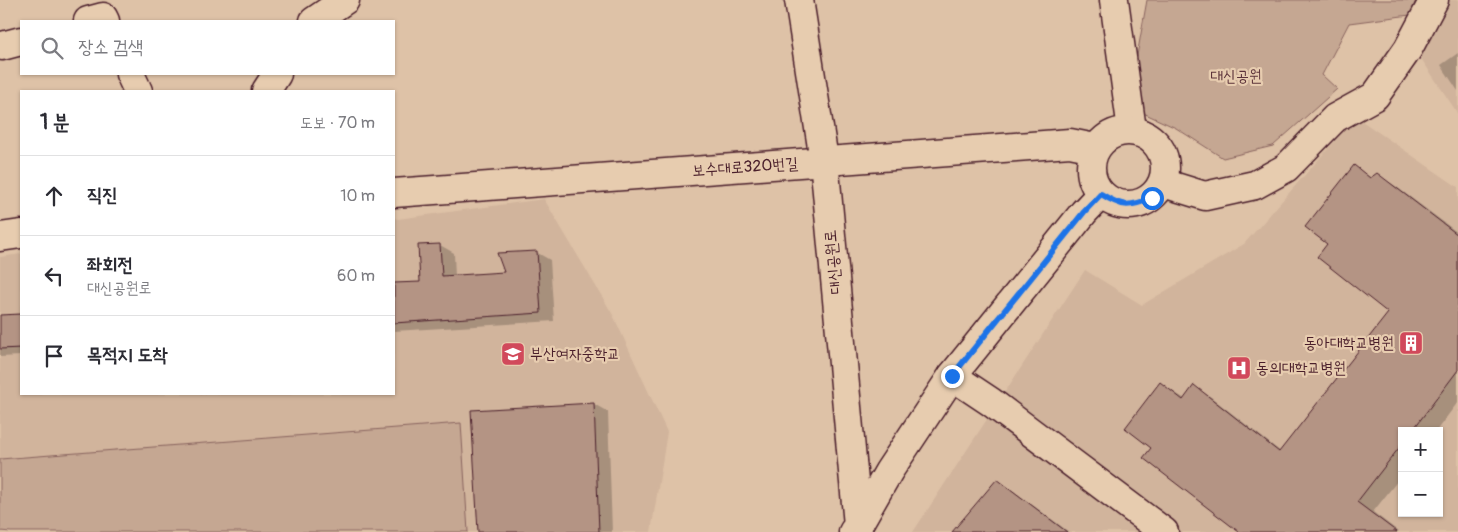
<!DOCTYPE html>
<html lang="ko">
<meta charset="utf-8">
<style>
:root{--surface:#fff;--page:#f2f2f3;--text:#2b2b33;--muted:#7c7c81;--line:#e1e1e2}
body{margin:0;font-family:Pangolin,"Poor Story",sans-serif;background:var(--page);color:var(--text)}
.controls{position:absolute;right:15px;bottom:15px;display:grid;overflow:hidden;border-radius:0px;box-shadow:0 1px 4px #0004}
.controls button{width:45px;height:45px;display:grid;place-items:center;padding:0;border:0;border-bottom:1px solid var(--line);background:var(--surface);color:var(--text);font:25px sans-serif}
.stop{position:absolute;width:15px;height:15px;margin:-11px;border:4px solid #1a73e8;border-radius:50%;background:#fff}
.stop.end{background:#1a73e8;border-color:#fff;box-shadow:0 1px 5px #0008}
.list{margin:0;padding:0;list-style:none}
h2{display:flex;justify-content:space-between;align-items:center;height:65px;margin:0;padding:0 20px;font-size:21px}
h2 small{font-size:16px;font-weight:400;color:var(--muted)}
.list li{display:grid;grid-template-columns:32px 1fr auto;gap:15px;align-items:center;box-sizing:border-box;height:80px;padding:0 20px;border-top:1px solid var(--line)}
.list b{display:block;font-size:19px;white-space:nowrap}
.list p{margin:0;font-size:16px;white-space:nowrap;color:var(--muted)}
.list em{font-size:16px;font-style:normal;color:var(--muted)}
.icon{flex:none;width:28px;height:28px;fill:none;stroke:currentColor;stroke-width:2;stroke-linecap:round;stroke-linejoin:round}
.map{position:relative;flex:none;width:1458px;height:532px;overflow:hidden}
.search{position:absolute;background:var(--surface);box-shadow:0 1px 4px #0004;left:20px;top:20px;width:375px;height:55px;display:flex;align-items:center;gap:12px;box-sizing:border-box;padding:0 18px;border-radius:0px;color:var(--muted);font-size:19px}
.panel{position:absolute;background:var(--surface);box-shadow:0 1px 4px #0004;left:20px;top:90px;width:375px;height:305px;border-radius:0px}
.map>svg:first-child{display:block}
.built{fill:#d1b49c;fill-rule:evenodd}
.green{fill:#c5a792;stroke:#88635e}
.shadow{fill:#0003}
.building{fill:#b49484;stroke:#4a1f2b}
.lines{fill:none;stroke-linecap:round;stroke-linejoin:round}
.minor-casing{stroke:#4a1f2b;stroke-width:31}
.minor{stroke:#e7ccaf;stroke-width:28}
.route{stroke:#1a73e8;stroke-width:6}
.labels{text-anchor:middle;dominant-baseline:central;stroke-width:4.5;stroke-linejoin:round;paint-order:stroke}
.park-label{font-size:16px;fill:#5c333a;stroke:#e7ccaf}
.street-label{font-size:16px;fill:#4a1f2b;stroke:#e7ccaf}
.poi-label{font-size:16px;fill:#4a1f2b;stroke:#e7ccaf;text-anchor:start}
</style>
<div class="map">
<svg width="1458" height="532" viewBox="0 0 1458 532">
<rect width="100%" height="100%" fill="#dec2a7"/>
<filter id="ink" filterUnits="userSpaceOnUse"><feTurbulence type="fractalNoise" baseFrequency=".02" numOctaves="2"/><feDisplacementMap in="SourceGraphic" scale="10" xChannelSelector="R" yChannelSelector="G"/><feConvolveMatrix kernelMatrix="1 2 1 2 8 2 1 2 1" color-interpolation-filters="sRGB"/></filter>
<g filter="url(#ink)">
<g class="built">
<path d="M1429,0H1458V114L1418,54Z"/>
<path d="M1356,117L1458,187V532H913L1085,270L1142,305L1244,244ZM1402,431H1439V513H1402Z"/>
<path d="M544,199L613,315L667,432L651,532H0V257L21,254V394H394V218L398,219Z"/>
</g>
<g class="green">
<path d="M1147,0H1416L1410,15L1349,23L1322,75L1337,89L1273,146L1223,158L1176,128L1128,106Z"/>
<path d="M461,423L468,532H11L0,531V459Z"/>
</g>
<g class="shadow">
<path d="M1458,53V91L1441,65Z"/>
<path d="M1354,167L1372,178L1377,175L1394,185L1458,233V402L1436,431H1402V475L1373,512L1399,532H1241L1153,447L1161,384L1185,399L1194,387L1211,397L1281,452L1390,313L1328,244Z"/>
<path d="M440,245L454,253L455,277L506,273L536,252L550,260L554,321L394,331V285L421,283L419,246Z"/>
<path d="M21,315V356L0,357V317Z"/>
<path d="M594,404L608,412L612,532H479Z"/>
<path d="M997,481L1011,489L1069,532H954Z"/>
</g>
<g class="building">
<path d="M1354,165L1370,178L1377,173L1458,235V370L1412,431H1402V444L1357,502L1397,532H1239L1143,458L1151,448L1125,428L1160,382L1183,400L1194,385L1279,452L1388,313L1317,257L1327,244L1305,227Z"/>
<path d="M440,244L442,276L504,272L497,253L537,251L541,313L394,323V283L420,282L418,245Z"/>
<path d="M21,314V348L0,349V315Z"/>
<path d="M594,403L599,532H478L471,410Z"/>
<path d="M997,479L1067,532H952Z"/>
</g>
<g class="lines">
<defs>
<g id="minor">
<path d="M799,0L824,160L858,525L853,532"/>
<path d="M1114,0L1132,130"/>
<path d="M88,21L103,17L105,21"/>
<path d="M314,21L345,0"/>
<path d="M2,46L21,41"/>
<path d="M130,74L138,91"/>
<path d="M266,91L277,74"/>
<circle cx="1128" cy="168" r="37"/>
<path d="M1163,183L1205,196L1255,185L1286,168L1335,118L1375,96L1408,49L1434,0"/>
<path d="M394,193L1070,143L1095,148"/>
<path d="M0,237L21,234"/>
<path d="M952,376L991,402L1164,532"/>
<path d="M858,528V525L889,471L952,376L1084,212L1101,194"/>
</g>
</defs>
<use href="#minor" class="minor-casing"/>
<use href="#minor" class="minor"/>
</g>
</g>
<g class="lines" filter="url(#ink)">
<path class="route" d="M952,376L1084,212L1101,194C1122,207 1128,208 1152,198"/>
</g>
<defs>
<symbol id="building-square" viewBox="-11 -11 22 22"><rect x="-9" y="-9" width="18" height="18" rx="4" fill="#d1495b" stroke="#e7ccaf"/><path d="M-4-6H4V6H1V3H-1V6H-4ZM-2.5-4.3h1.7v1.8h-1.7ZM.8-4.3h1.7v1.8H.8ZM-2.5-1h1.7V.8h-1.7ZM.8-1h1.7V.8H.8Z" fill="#fff"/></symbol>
<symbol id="school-square" viewBox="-11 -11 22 22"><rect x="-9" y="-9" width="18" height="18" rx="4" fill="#d1495b" stroke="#e7ccaf"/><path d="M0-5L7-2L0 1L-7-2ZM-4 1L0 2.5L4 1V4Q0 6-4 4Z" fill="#fff"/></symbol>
<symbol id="hospital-square" viewBox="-11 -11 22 22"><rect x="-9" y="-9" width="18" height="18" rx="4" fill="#d1495b" stroke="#e7ccaf"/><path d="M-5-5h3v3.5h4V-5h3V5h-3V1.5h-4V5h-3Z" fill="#fff"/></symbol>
</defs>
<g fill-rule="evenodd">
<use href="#building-square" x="1397" y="329" width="28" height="28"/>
<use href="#school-square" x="499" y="340" width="28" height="28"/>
<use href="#hospital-square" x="1225" y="354" width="28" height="28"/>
</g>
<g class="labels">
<g class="park-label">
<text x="1236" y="76">대신공원</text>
</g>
<g class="street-label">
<text transform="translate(745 167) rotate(-4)">보수대로320번길</text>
<text transform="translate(833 262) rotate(-95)">대신공원로</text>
</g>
<g class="poi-label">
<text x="1394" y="343" text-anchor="end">동아대학교병원</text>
<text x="530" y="354">부산여자중학교</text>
<text x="1256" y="368">동의대학교병원</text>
</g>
</g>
</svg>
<div class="controls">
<button>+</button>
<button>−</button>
</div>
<div class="stop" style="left:1152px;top:198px"></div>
<div class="stop end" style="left:952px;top:376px"></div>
<div class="search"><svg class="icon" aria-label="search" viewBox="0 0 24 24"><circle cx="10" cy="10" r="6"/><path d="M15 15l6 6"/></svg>장소 검색</div>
<section class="panel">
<h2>1 분<small>도보 · 70 m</small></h2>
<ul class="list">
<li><svg class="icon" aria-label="ahead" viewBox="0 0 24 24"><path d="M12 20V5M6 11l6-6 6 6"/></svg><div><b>직진</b></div><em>10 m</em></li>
<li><svg class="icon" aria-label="left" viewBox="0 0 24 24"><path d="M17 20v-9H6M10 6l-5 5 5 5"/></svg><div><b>좌회전</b><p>대신공원로</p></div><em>60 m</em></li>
<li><svg class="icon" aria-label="arrive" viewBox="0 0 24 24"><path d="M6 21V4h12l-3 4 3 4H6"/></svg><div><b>목적지 도착</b></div></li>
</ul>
</section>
</div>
